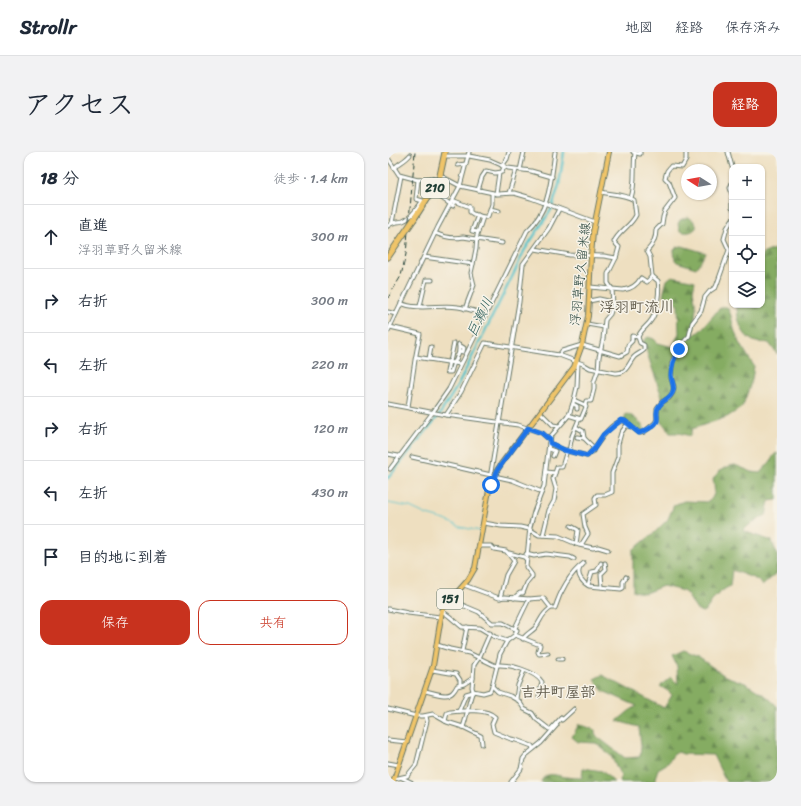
<!DOCTYPE html>
<html lang="ja">
<meta charset="utf-8">
<style>
:root{--surface:#fff;--page:#f2f2f3;--text:#1f2937;--muted:#747a83;--line:#e0e1e3;--accent:#c8321e}
body{margin:0;font-family:Sriracha,"Klee One",sans-serif;background:var(--page);color:var(--text)}
.controls{position:absolute;right:12px;top:12px;display:grid;overflow:hidden;border-radius:8px;box-shadow:0 1px 3px #0004}
.controls button{width:36px;height:36px;display:grid;place-items:center;padding:0;border:0;border-bottom:1px solid var(--line);background:var(--surface);color:var(--text);font:20px sans-serif}
.compass{position:absolute;left:293px;top:12px;width:36px;height:36px;border-radius:50%;background:var(--surface);box-shadow:0 1px 3px #0004;rotate:281deg}
.stop{position:absolute;width:12px;height:12px;margin:-9px;border:3px solid #1a73e8;border-radius:50%;background:#fff}
.stop.end{background:#1a73e8;border-color:#fff;box-shadow:0 1px 4px #0008}
.list{margin:0;padding:0;list-style:none}
h2{display:flex;justify-content:space-between;align-items:center;height:52px;margin:0;padding:0 16px;font-size:17px}
h2 small{font-size:13px;font-weight:400;color:var(--muted)}
.list li{display:grid;grid-template-columns:26px 1fr auto;gap:12px;align-items:center;box-sizing:border-box;height:64px;padding:0 16px;border-top:1px solid var(--line)}
.list b{display:block;font-size:15px;white-space:nowrap}
.list p{margin:0;font-size:13px;white-space:nowrap;color:var(--muted)}
.list em{font-size:13px;font-style:normal;color:var(--muted)}
.actions{display:flex;gap:8px;padding:12px 16px}
.actions a{flex:1;padding:9px 0;border:1px solid var(--accent);border-radius:12px;text-align:center;font-size:14px;color:var(--accent)}
.actions .main{background:var(--accent);color:#fff}
.icon{flex:none;width:22px;height:22px;fill:none;stroke:currentColor;stroke-width:2;stroke-linecap:round;stroke-linejoin:round}
.map{position:relative;flex:none;width:389px;height:630px;overflow:hidden;border-radius:12px}
header{display:flex;align-items:center;gap:24px;box-sizing:border-box;height:56px;padding:0 20px;background:var(--surface);border-bottom:1px solid var(--line)}
header strong{font-size:19px}
nav{display:flex;gap:22px;margin-inline-start:auto;font-size:14px}
.intro{display:flex;align-items:center;justify-content:space-between;box-sizing:border-box;height:96px;padding:0 24px}
h1{margin:0;font-size:28px}
.button{padding:10px 18px;border-radius:12px;background:var(--accent);color:#fff;font-size:14px;font-weight:700}
main{display:flex;gap:24px;padding:0 24px}
aside{flex:1;background:var(--surface);border-radius:12px;box-shadow:0 1px 3px #0004}
.map>svg:first-child{display:block}
.forest{fill:url(#forest-firs);stroke:#52744b}
.lines{fill:none;stroke-linecap:round;stroke-linejoin:round}
.stream{stroke:#55c3cb;stroke-width:1}
.river{stroke:#55c3cb;stroke-width:2.5}
.minor-casing{stroke:#677665;stroke-width:5}
.major-casing{stroke:#677665;stroke-width:6}
.highway-casing{stroke:#677665;stroke-width:7}
.minor{stroke:#fff;stroke-width:3}
.major{stroke:#efc469;stroke-width:4}
.highway{stroke:#efc469;stroke-width:5}
.rail{stroke:#1f3d34;stroke-width:1;stroke-dasharray:6 3;stroke-linecap:butt}
.highway-bridge-casing{stroke:#677665;stroke-width:7;stroke-linecap:butt}
.highway-bridge{stroke:#efc469;stroke-width:5}
.route{stroke:#1a73e8;stroke-width:5}
.labels{text-anchor:middle;dominant-baseline:central;stroke-width:3;stroke-linejoin:round;paint-order:stroke}
.shield{fill:#f7f3e8;stroke:#60746a;stroke-width:1}
.shield-label{font-size:12px;font-weight:bold;fill:#1f3d34}
.street-label{font-size:13px;fill:#1f3d34;stroke:#f7f3e8}
.water-label{font-size:14px;font-style:italic;fill:#2c5e5a;stroke:#f7f3e8}
.quarter-label{font-size:15px;font-weight:bold;fill:#625c4c;stroke:#f7f3e8}
</style>
<header>
<strong>Strollr</strong>
<nav><a>地図</a><a>経路</a><a>保存済み</a></nav>
</header>
<div class="intro"><h1>アクセス</h1><a class="button">経路</a></div>
<main>
<aside>
<h2>18 分<small>徒歩 · 1.4 km</small></h2>
<ul class="list">
<li><svg class="icon" aria-label="ahead" viewBox="0 0 24 24"><path d="M12 20V5M6 11l6-6 6 6"/></svg><div><b>直進</b><p>浮羽草野久留米線</p></div><em>300 m</em></li>
<li><svg class="icon" aria-label="right" viewBox="0 0 24 24"><path d="M7 20v-9h11M14 6l5 5-5 5"/></svg><div><b>右折</b></div><em>300 m</em></li>
<li><svg class="icon" aria-label="left" viewBox="0 0 24 24"><path d="M17 20v-9H6M10 6l-5 5 5 5"/></svg><div><b>左折</b></div><em>220 m</em></li>
<li><svg class="icon" aria-label="right" viewBox="0 0 24 24"><path d="M7 20v-9h11M14 6l5 5-5 5"/></svg><div><b>右折</b></div><em>120 m</em></li>
<li><svg class="icon" aria-label="left" viewBox="0 0 24 24"><path d="M17 20v-9H6M10 6l-5 5 5 5"/></svg><div><b>左折</b></div><em>430 m</em></li>
<li><svg class="icon" aria-label="arrive" viewBox="0 0 24 24"><path d="M6 21V4h12l-3 4 3 4H6"/></svg><div><b>目的地に到着</b></div></li>
</ul>
<div class="actions"><a class="main">保存</a><a>共有</a></div>
</aside>
<div class="map">
<svg width="389" height="630" viewBox="0 0 389 630">
<defs>
<pattern id="forest-firs" width="22" height="20" patternUnits="userSpaceOnUse"><rect width="22" height="20" fill="#85ac62"/><path d="M5 1l3.5 6h-7zM16 11l3.5 6h-7z" fill="#6c8d52"/></pattern>
</defs>
<rect width="100%" height="100%" fill="#f7f3e8"/>
<filter id="ink" filterUnits="userSpaceOnUse"><feTurbulence type="fractalNoise" baseFrequency=".025" numOctaves="2"/><feDisplacementMap in="SourceGraphic" scale="8" xChannelSelector="R" yChannelSelector="G"/><feConvolveMatrix kernelMatrix="1 2 1 2 8 2 1 2 1" color-interpolation-filters="sRGB"/></filter>
<filter id="wash" filterUnits="userSpaceOnUse"><feTurbulence type="fractalNoise" baseFrequency=".012" numOctaves="4" result="noise"/><feDisplacementMap in="SourceGraphic" scale="16" xChannelSelector="R" yChannelSelector="G"/><feGaussianBlur stdDeviation="0.9" result="paint"/><feColorMatrix in="noise" values="0 0 0 0 0 0 0 0 0 0 0 0 0 0 0 0 0 1.4 0 .05"/><feComposite in="paint" operator="in"/></filter>
<g filter="url(#wash)">
<rect width="100%" height="100%" fill="#eedfc0"/>
<g class="forest">
<path d="M300,65C304,67 309,71 308,76C303,81 298,81 292,79L290,72L292,68Z"/>
<path d="M294,94L318,101L308,116L289,110L287,108L286,98L289,95Z"/>
<path d="M389,96V202L381,191C377,190 372,191 368,190C353,185 349,167 349,153H374V102Z"/>
<path d="M284,124L307,129L305,139L308,155L305,184L313,178L331,157L334,155H339C344,162 344,172 347,180C352,192 359,203 366,214L364,228L355,253L353,256L339,265L304,277L302,284L291,281H282L270,264L271,258L275,248L255,189L260,185L266,187L270,191L285,195L291,181L290,153L275,143L279,128Z"/>
<path d="M238,262C245,263 252,270 256,276V280C248,279 239,274 236,267Z"/>
<path d="M389,301V348L381,349L378,363L361,373L355,379L384,389L389,403V421L374,434L370,428L344,418L342,434C336,437 331,441 326,446C322,451 320,458 314,460L308,457L299,442L295,439L275,434L257,441L245,439V398L266,381L280,367L286,353L296,349L320,350C328,344 327,337 325,328C328,320 338,314 347,313L364,320L372,321C375,317 378,315 381,311C385,307 384,303 389,301Z"/>
<path d="M295,499L310,505L337,524L357,531L378,544L389,554V630H338L325,603L295,602L290,600L285,603L280,611L270,617L267,626L269,630H232L233,624L223,604L208,591L190,590L184,585L191,572L207,578V583L237,606L252,605L253,594L251,575L229,569L241,559L249,554L215,539L206,527L214,523L276,556L284,543L280,539L272,534L283,525L290,532L289,514L284,504Z"/>
<path d="M195,616L214,619L226,630H153C158,618 169,624 178,625C184,626 189,626 194,626Z"/>
</g>
<g class="lines">
<path class="stream" d="M0,351L22,355L39,363L57,368L72,375L92,379"/>
<path class="river" d="M0,326L52,262L70,233L127,119L136,99L163,58L171,33L176,0"/>
</g>
</g>
<g filter="url(#ink)">
<g class="lines">
<defs>
<g id="minor">
<path d="M245,0L252,2V0"/>
<path d="M340,0L344,15"/>
<path d="M0,2L1,0"/>
<path d="M57,4H81L102,8L120,16L143,19L164,25"/>
<path d="M0,6L11,23L30,28L42,26L51,28"/>
<path d="M70,13L78,12"/>
<path d="M114,14L119,7L121,0"/>
<path d="M6,16C11,11 17,9 22,3"/>
<path d="M132,18L136,0"/>
<path d="M53,24L72,34L110,42L126,41L143,46L207,70"/>
<path d="M30,28L28,47L35,49"/>
<path d="M344,31L342,36L344,42"/>
<path d="M90,38L94,25L98,19L107,21L114,20L116,15"/>
<path d="M121,41L128,18"/>
<path d="M108,42L111,21"/>
<path d="M52,45L65,54L67,50"/>
<path d="M243,46C248,31 245,16 247,1"/>
<path d="M344,47V56"/>
<path d="M64,48L82,55V60L85,62L95,65"/>
<path d="M102,57L111,59"/>
<path d="M4,71L13,24"/>
<path d="M0,74C5,69 9,71 15,69C23,66 28,58 33,51"/>
<path d="M90,80L84,79L90,63"/>
<path d="M47,81C56,85 66,87 75,85L114,91"/>
<path d="M147,97L182,103L216,104L228,106"/>
<path d="M36,105L85,112L88,97L89,83L95,65H99L100,64L104,52V41"/>
<path d="M264,124L262,105L259,99C264,94 268,86 268,78L274,72L275,65L277,59L287,46L281,30L277,26L279,19L283,14L294,15L298,8V0"/>
<path d="M201,149L211,147L225,150"/>
<path d="M13,151C29,159 53,152 70,155C79,156 89,160 98,163"/>
<path d="M32,154L38,128H44"/>
<path d="M77,157L86,133L83,121L85,112"/>
<path d="M0,160L8,162"/>
<path d="M199,172L216,175"/>
<path d="M2,175L32,182L27,208L20,255"/>
<path d="M0,179L50,75L72,34L81,0"/>
<path d="M71,199L75,200L76,196L71,193"/>
<path d="M171,203L174,199L194,193L232,204L239,200L240,193L244,189V184L250,185"/>
<path d="M28,205L72,212L73,210"/>
<path d="M41,207L43,195"/>
<path d="M61,209L59,220H63L66,210"/>
<path d="M62,210L66,191"/>
<path d="M67,210L71,200V192"/>
<path d="M186,248L197,253L198,249H203L206,237V230L210,218L211,205L215,187L217,168L222,162L225,153L224,137L220,131V122L228,106L231,95L226,90C230,80 243,74 248,63L246,48C235,41 225,43 213,40"/>
<path d="M0,252L58,263L130,273L154,281L162,288"/>
<path d="M185,252L189,254V257"/>
<path d="M152,260L165,273L171,274"/>
<path d="M58,263L73,240L97,191L171,203L195,212L202,216L227,221C239,222 240,212 246,205C249,202 253,201 256,198V193L252,191L250,185C253,177 260,174 264,167C269,158 272,139 270,129L264,124L259,130L253,126C249,133 244,137 235,138L202,135"/>
<path d="M180,263L193,267L198,255L197,253"/>
<path d="M188,275L195,279L196,286L205,295V299"/>
<path d="M189,285L196,286"/>
<path d="M161,291L176,298L199,304C209,296 222,267 237,269L242,274L252,281L256,280L267,271L269,267V256L274,250L281,246L285,240L286,235L283,226L284,210L292,194L301,184L304,171L313,159L317,145L322,139L328,135L341,98L336,87L339,76L344,68"/>
<path d="M161,297L167,299L165,304"/>
<path d="M181,299L184,284L191,267"/>
<path d="M0,302L10,304"/>
<path d="M24,305L103,323"/>
<path d="M2,317L45,260L61,237L139,79C162,58 163,28 167,0"/>
<path d="M167,321L169,315H174L179,298"/>
<path d="M154,340L124,328L106,324L103,323V320L131,150L135,112L161,76L171,57"/>
<path d="M96,371L113,374L132,375L141,377L151,383L170,384L191,393L205,396L210,395L220,398"/>
<path d="M183,374L190,378L188,392"/>
<path d="M155,383L161,358L166,349L168,337L165,327L167,321L158,320"/>
<path d="M193,393L200,382L197,375L195,362L208,353L207,346L209,343H217L224,340V321L230,305V292L233,281L238,274H242"/>
<path d="M92,394H103L106,397L118,399L126,409L118,423L112,446"/>
<path d="M121,401L136,405L139,408"/>
<path d="M138,402L146,404L158,402L182,405L186,407"/>
<path d="M76,433L111,446L117,445L141,447L153,446L156,447L163,456H167C172,440 182,421 196,411C195,413 193,414 192,416C188,423 195,431 201,434L233,437L235,436V430L238,425"/>
<path d="M200,433L204,420L209,419L213,411"/>
<path d="M214,435L213,422L218,417L217,411"/>
<path d="M65,445L72,452L91,460L104,471H115L129,478L127,483L119,489L112,502L104,534L110,540L122,544L131,549L136,557L144,561L148,567L161,577H163L173,566L174,567"/>
<path d="M126,446L132,441H135L139,431L144,425V423L138,415L142,375L146,360L156,334L161,291L163,284L181,263L186,248L189,235L190,211L188,209"/>
<path d="M0,457L20,461L52,465"/>
<path d="M54,459L61,464L74,475L92,476L107,485L119,489"/>
<path d="M127,476L141,447"/>
<path d="M127,483L152,493L150,500L151,502L160,501"/>
<path d="M135,487C138,482 143,480 147,476C154,468 152,463 163,456"/>
<path d="M49,493L62,497L81,501L108,514"/>
<path d="M74,499L79,475"/>
<path d="M170,507H174"/>
<path d="M109,513C121,512 147,519 154,530L151,544"/>
<path d="M44,518L68,522L72,528V533"/>
<path d="M37,539C44,540 60,547 65,540C67,538 68,536 69,534L76,532L85,526L86,513L92,504L102,481"/>
<path d="M85,539L95,541L102,539L104,534"/>
<path d="M128,547L130,533L136,519"/>
<path d="M0,557L28,564H35L45,562L59,570L75,575C80,562 80,550 85,539L84,535L85,526"/>
<path d="M71,559L78,542L85,540"/>
<path d="M174,568L186,557"/>
<path d="M57,569L59,561L62,560C74,559 98,556 107,565L104,572L106,580L123,587L128,588L144,594L145,597"/>
<path d="M75,575L93,584L94,592"/>
<path d="M0,588L19,590"/>
<path d="M0,611L11,613"/>
<path d="M14,626L23,630"/>
<path d="M6,627L19,624L28,613L39,569L38,564"/>
<path d="M123,630L133,617L135,607L138,603L153,591L169,573"/>
</g>
<path id="major" d="M5,630L45,514L54,459L56,455L80,428L87,416L101,338L106,324L113,312L186,215L194,193L200,164L203,104L205,80L221,0"/>
<g id="highway">
<path d="M26,67L51,28L57,0"/>
<path d="M0,105L15,83"/>
</g>
</defs>
<use href="#minor" class="minor-casing"/>
<use href="#major" class="major-casing"/>
<use href="#highway" class="highway-casing"/>
<use href="#minor" class="minor"/>
<use href="#major" class="major"/>
<use href="#highway" class="highway"/>
<path class="rail" d="M0,146L13,124L18,102L27,0"/>
<defs>
<path id="highway-bridge" d="M15,83L26,67"/>
</defs>
<use href="#highway-bridge" class="highway-bridge-casing"/>
<use href="#highway-bridge" class="highway-bridge"/>
</g>
</g>
<g class="lines" filter="url(#ink)">
<path class="route" d="M103,333L110,317L140,276L154,281L162,288V291L176,298L199,304L206,297L215,283L233,268L237,269L251,281C256,280 267,274 269,269C270,263 267,259 271,254C275,247 283,247 285,239C287,233 283,229 283,223C284,210 286,208 291,197"/>
</g>
<g class="labels">
<g class="shield">
<rect x="33" y="26" width="28" height="20" rx="3"/>
<rect x="49" y="437" width="26" height="20" rx="3"/>
</g>
<g class="shield-label">
<text x="47" y="36">210</text>
<text x="62" y="447">151</text>
</g>
<g class="street-label">
<text transform="translate(192 122) rotate(-84)">浮羽草野久留米線</text>
</g>
<g class="water-label">
<text transform="translate(92 165) rotate(-64)">巨瀬川</text>
</g>
<g class="quarter-label">
<text x="249" y="155">浮羽町流川</text>
<text x="170" y="540">吉井町屋部</text>
</g>
</g>
</svg>
<div class="controls">
<button>+</button>
<button>−</button>
<button><svg class="icon" aria-label="locate" viewBox="0 0 24 24"><circle cx="12" cy="12" r="6"/><path d="M12 2v4M12 18v4M2 12h4M18 12h4"/></svg></button>
<button><svg class="icon" aria-label="layers" viewBox="0 0 24 24"><path d="M12 4l9 5-9 5-9-5zM3 14l9 5 9-5"/></svg></button>
</div>
<svg class="compass" viewBox="-18 -18 36 36"><path d="M0-13l5 13h-10z" fill="#e53935"/><path d="M0 13l5-13h-10z" fill="#747a83"/></svg>
<div class="stop" style="left:103px;top:333px"></div>
<div class="stop end" style="left:291px;top:197px"></div>
</div>
</main>
